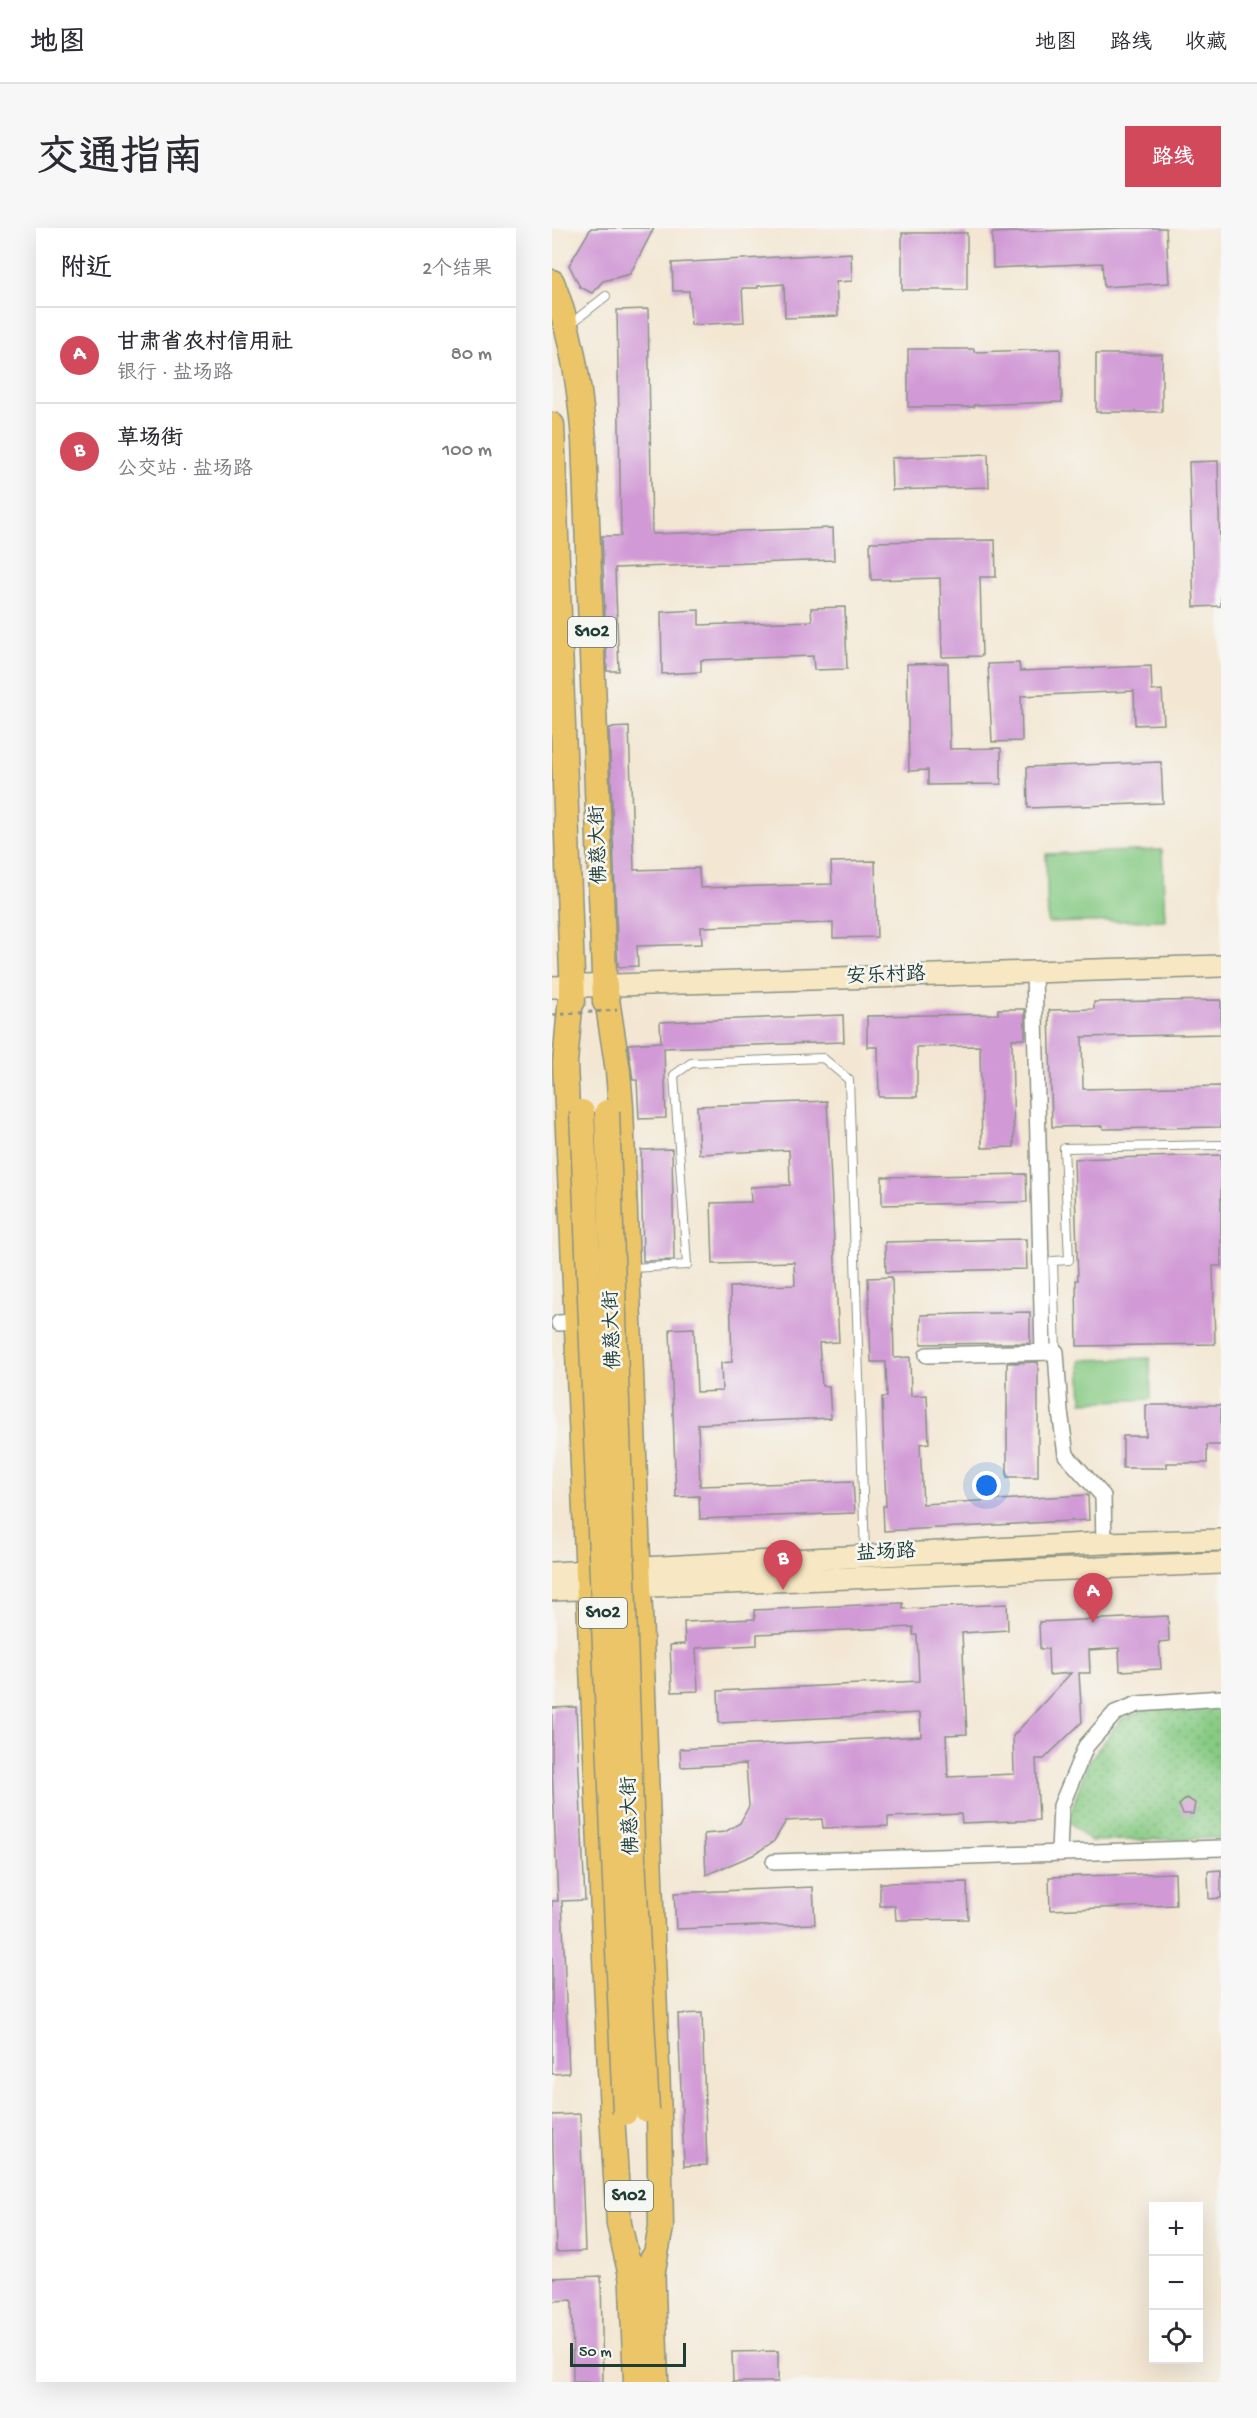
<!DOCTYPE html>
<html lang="zh">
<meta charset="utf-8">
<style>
:root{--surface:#fff;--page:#f7f7f7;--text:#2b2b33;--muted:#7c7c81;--line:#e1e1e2;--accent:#d1495b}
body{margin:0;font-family:"Gochi Hand","LXGW WenKai TC",sans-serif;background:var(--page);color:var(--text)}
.controls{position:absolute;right:18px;bottom:18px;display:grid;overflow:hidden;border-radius:0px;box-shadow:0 6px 24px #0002}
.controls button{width:54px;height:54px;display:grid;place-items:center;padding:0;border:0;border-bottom:2px solid var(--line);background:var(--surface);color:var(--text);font:30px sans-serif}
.scale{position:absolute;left:18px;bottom:15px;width:116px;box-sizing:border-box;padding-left:6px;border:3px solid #1f3d34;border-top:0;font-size:16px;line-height:21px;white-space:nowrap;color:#1f3d34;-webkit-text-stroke:4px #f6f6f2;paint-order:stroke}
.you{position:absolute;left:435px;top:1258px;width:21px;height:21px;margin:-15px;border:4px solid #fff;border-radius:50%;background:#1a73e8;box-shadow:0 0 0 9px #1a73e833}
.badge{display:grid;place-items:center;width:39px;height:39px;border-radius:50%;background:var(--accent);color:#fff;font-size:20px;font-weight:700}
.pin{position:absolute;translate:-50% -50px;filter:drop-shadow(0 2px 3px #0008)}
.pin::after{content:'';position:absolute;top:32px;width:21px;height:18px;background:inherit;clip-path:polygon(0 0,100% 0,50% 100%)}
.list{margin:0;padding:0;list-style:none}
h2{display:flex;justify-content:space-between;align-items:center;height:78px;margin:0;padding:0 24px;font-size:26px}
h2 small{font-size:20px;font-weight:400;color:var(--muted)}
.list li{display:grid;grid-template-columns:39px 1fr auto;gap:18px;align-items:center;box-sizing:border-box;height:96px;padding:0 24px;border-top:2px solid var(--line)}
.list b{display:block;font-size:22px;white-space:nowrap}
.list p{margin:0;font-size:20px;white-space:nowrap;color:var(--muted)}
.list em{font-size:20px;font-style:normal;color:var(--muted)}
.icon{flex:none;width:33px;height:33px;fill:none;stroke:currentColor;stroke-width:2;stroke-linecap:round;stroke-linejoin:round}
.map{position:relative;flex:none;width:669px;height:2154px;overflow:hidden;border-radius:0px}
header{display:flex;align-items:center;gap:36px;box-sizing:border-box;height:84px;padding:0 30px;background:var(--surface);border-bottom:2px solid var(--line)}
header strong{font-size:28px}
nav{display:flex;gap:33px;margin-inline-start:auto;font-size:21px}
.intro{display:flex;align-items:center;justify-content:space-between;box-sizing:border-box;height:144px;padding:0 36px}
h1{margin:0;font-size:42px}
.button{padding:15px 27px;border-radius:0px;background:var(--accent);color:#fff;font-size:21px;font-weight:700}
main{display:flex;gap:36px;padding:0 36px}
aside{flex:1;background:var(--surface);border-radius:0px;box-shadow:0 6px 24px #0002}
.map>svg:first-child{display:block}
.grass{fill:url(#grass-dots);stroke:#52845c;stroke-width:1.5}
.pitch{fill:#86ca83;stroke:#52845c;stroke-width:1.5}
.building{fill:#d19ad6}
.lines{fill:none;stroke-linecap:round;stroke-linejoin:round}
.lane-casing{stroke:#899284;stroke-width:10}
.street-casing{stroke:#899284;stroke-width:18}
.secondary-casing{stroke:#899284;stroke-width:24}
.primary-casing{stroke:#899284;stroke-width:27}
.lane{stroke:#fff;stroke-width:8}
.street{stroke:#fff;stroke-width:15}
.secondary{stroke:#f7e8c3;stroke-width:21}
.primary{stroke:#ecc569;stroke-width:24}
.primary-bridge-casing{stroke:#899284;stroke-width:27;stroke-linecap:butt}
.path-bridge{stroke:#899284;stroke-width:3;stroke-dasharray:4.5 4.5;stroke-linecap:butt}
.primary-bridge{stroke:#ecc569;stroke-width:24}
.labels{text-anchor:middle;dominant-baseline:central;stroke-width:5;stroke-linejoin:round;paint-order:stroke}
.shield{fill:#f6f6f2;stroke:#60746d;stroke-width:1.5}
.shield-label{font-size:18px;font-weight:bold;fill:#1f3d34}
.street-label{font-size:20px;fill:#1f3d34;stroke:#f6f6f2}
</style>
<header>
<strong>地图</strong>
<nav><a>地图</a><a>路线</a><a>收藏</a></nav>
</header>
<div class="intro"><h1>交通指南</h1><a class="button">路线</a></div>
<main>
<aside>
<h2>附近<small>2个结果</small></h2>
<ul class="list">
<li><span class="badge">A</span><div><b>甘肃省农村信用社</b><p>银行 · 盐场路</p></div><em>80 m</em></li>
<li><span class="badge">B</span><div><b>草场街</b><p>公交站 · 盐场路</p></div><em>100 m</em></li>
</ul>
</aside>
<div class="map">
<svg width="669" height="2154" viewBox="0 0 669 2154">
<defs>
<pattern id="grass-dots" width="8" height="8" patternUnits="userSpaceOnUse" patternTransform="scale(1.5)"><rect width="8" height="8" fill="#86ca83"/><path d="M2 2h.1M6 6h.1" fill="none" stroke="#6da56c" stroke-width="1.8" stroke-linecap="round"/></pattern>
</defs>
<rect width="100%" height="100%" fill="#f6f6f2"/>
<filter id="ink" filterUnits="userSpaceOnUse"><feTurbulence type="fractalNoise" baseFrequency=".0167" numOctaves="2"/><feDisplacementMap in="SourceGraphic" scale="12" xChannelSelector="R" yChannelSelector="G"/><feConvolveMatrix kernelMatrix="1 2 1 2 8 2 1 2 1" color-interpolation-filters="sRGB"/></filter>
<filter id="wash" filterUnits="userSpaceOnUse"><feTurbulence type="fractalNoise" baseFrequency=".008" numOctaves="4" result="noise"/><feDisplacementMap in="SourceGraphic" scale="24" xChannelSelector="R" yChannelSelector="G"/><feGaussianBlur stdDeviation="1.35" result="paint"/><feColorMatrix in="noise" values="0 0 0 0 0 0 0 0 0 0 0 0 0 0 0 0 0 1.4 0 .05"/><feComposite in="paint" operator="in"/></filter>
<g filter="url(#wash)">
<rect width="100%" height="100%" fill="#f3e7d3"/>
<path class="grass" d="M669,1479V1610L538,1613L516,1592L536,1534L570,1491L597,1481Z"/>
<g class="pitch">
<path d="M610,622L613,692L496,695L494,626Z"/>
<path d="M598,1130L599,1171L530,1174L528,1132Z"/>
</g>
<g id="blocks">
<g class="building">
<path d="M39,0H102L78,46L51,53L40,65L28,59L17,37Z"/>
<path d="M572,0H614L617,55L552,59L550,35L441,40L440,5Z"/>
<rect x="350" y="5" width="65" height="57"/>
<path d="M299,25L300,53L284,54L286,88L233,90L232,56L206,58V60H190L192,94L139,97L137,63H121L120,35Z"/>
<path d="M96,81L100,306L281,300L282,332L63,340L67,443H55L50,308H69L65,82Z"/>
<path d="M356,121H422V124L508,121L510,174L422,177V179H356Z"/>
<rect x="544" y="126" width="66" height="58"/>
<path d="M436,226L437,259L340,262L339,230Z"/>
<path d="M666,233L669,378L642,379L637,234Z"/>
<path d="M443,312L444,349H428L430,428L390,429L388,350L319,352L318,314Z"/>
<path d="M293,379L295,441L262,442L261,428L149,432V444L110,446L109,384L147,382V397L260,393L259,380Z"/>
<path d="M396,435L398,521L449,520V556L376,557V542L357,543L355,436Z"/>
<path d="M467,435L468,443L599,438L600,463L610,462L612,496L583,497L582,463L469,468L470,513L440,514L436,436Z"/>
<path d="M77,499L82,642L147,640L148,660L280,656L279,634L323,633L325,709L281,710V695L149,699L150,716L85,718L86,738L66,739L57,500Z"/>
<path d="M609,534L611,575L476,580L475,539Z"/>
<path d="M669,772V806L530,809L531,861L669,858V899L551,901V898L500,899L497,782L542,781V774Z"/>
<path d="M446,781H473V811H460L462,919L430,920L428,818L365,819V869H327L326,819H315V788L446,786Z"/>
<path d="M291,787L292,814L112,820L114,890L87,891L85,852H81L76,816L109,814L108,794Z"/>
<path d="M275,873L287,1114L267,1115L270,1158H277L279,1190L146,1196L148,1258L301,1253L303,1285L148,1291L147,1268L124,1269L118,1101L142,1100L145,1164L170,1163L169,1135L180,1134L178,1059L243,1057L242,1034L161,1036L159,975L199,974L198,959L238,957L237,922L147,926L145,878Z"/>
<path d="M120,921L122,1032L91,1033L89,922Z"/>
<path d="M669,927V1038H661L663,1116L525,1118L524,1052H526L522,931Z"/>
<path d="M474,946L475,974L330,977V949Z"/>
<path d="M474,1011L475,1041L334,1044L333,1014Z"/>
<path d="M340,1049L342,1130L358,1129L359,1168L375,1167L377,1215L368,1216L371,1276L536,1267L537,1292L332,1303L331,1278H334L330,1169H335L334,1134H319L316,1050Z"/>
<path d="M478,1084V1115L369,1116V1087Z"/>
<path d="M486,1134V1249H455V1135Z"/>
<path d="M594,1177H669V1217H655V1235H615V1240H571V1208H594Z"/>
<path d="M351,1375V1381L455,1376L456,1402L410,1405L415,1506L394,1507L396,1549L462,1546L461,1508L519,1445L497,1447L496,1421H488L487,1394L616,1388L617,1413L607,1414L609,1441L568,1443L567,1420L537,1422L538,1445H527L530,1494L492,1531H484L487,1592L410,1595L409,1586L336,1589V1598L271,1600L270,1591L234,1593L222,1613L201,1627L154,1647L152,1606L173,1604L188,1595L197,1578L194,1536L129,1539L128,1521L369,1508L368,1485L167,1495L166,1463L367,1453L365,1407H361V1399L205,1406V1417L144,1420L146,1463L120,1464L118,1417L133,1416L132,1394L203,1391L202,1382Z"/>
<path d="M24,1479L33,1672L10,1673L17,1845L0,1846V1673H6L0,1540V1480Z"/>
<path d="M635,1570L643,1575L641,1586H631L627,1577Z"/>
<path d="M669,1642V1670L657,1671L656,1643Z"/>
<path d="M623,1645L624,1677L498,1682L497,1649Z"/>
<path d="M415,1654L416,1691L344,1692L343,1678H328V1655Z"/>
<path d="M261,1659L263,1696L124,1701L122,1665Z"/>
<path d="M150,1785L155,1937L132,1938L126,1786Z"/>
<path d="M28,1886L33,2023L4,2024L0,1887Z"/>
<path d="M49,2048L51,2154H21L20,2072L0,2073V2050Z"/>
<path d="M226,2123V2154H181L180,2124Z"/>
</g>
</g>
</g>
<g filter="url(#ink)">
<use href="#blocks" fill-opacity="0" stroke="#899284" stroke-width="1.5"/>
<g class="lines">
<defs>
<g id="lane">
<path d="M17,97L54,68"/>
<path d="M79,1040L135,1037L122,847L139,835L271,830L297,852L313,1326"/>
<path d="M504,1124L501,1033L517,1032L512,920L669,917"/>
</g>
<g id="street">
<path d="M482,744L491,1124"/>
<path d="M7,1095L23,1094"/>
<path d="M375,1127L504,1124L508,1183L514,1227L551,1268L552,1315"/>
<path d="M507,1624L509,1578L534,1518L563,1485L586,1476L669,1470"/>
<path d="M222,1634L669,1620"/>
</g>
<g id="secondary">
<path d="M0,759L669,738"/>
<path d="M0,1345L552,1315L669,1312"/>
<path d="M0,1362L669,1335"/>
</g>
<g id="primary">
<path d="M0,54C20,104 28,159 32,212L53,774"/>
<path d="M0,197L21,773"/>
<path d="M20,758L13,835L60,1886L67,1996L80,2052"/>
<path d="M53,758L66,843L69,879L107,1890L109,1999L100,2047"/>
<path d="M100,2031L104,2154"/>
<path d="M79,2036L84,2154"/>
</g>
</defs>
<use href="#lane" class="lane-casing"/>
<use href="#street" class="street-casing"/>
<use href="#secondary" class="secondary-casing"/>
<use href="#primary" class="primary-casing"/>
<use href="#lane" class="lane"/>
<use href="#street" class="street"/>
<use href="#secondary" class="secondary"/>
<use href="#primary" class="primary"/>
<defs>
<g id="primary-bridge">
<path d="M30,884L73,1885"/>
<path d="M55,884L80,1612L95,1882"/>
</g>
</defs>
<use href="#primary-bridge" class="primary-bridge-casing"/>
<path class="path-bridge" d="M0,787L65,782"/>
<use href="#primary-bridge" class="primary-bridge"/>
</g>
</g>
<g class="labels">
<g class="shield">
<rect x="16" y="389" width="48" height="30" rx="4.5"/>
<rect x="27" y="1370" width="48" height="30" rx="4.5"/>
<rect x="53" y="1953" width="48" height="30" rx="4.5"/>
</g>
<g class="shield-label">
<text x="40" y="404">S102</text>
<text x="51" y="1385">S102</text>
<text x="77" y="1968">S102</text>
</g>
<g class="street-label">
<text transform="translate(48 617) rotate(-92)">佛慈大街</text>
<text transform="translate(334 749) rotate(-2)">安乐村路</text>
<text transform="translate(62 1102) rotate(-92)">佛慈大街</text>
<text transform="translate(334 1326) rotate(-3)">盐场路</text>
<text transform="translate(80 1588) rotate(-92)">佛慈大街</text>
</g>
</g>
</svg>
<div class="controls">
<button>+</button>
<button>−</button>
<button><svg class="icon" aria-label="locate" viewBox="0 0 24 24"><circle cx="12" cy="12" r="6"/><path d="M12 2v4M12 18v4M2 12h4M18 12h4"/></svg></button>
</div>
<div class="scale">50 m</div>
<div class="you"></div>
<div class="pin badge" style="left:541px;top:1395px">A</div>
<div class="pin badge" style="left:231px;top:1362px">B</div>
</div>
</main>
